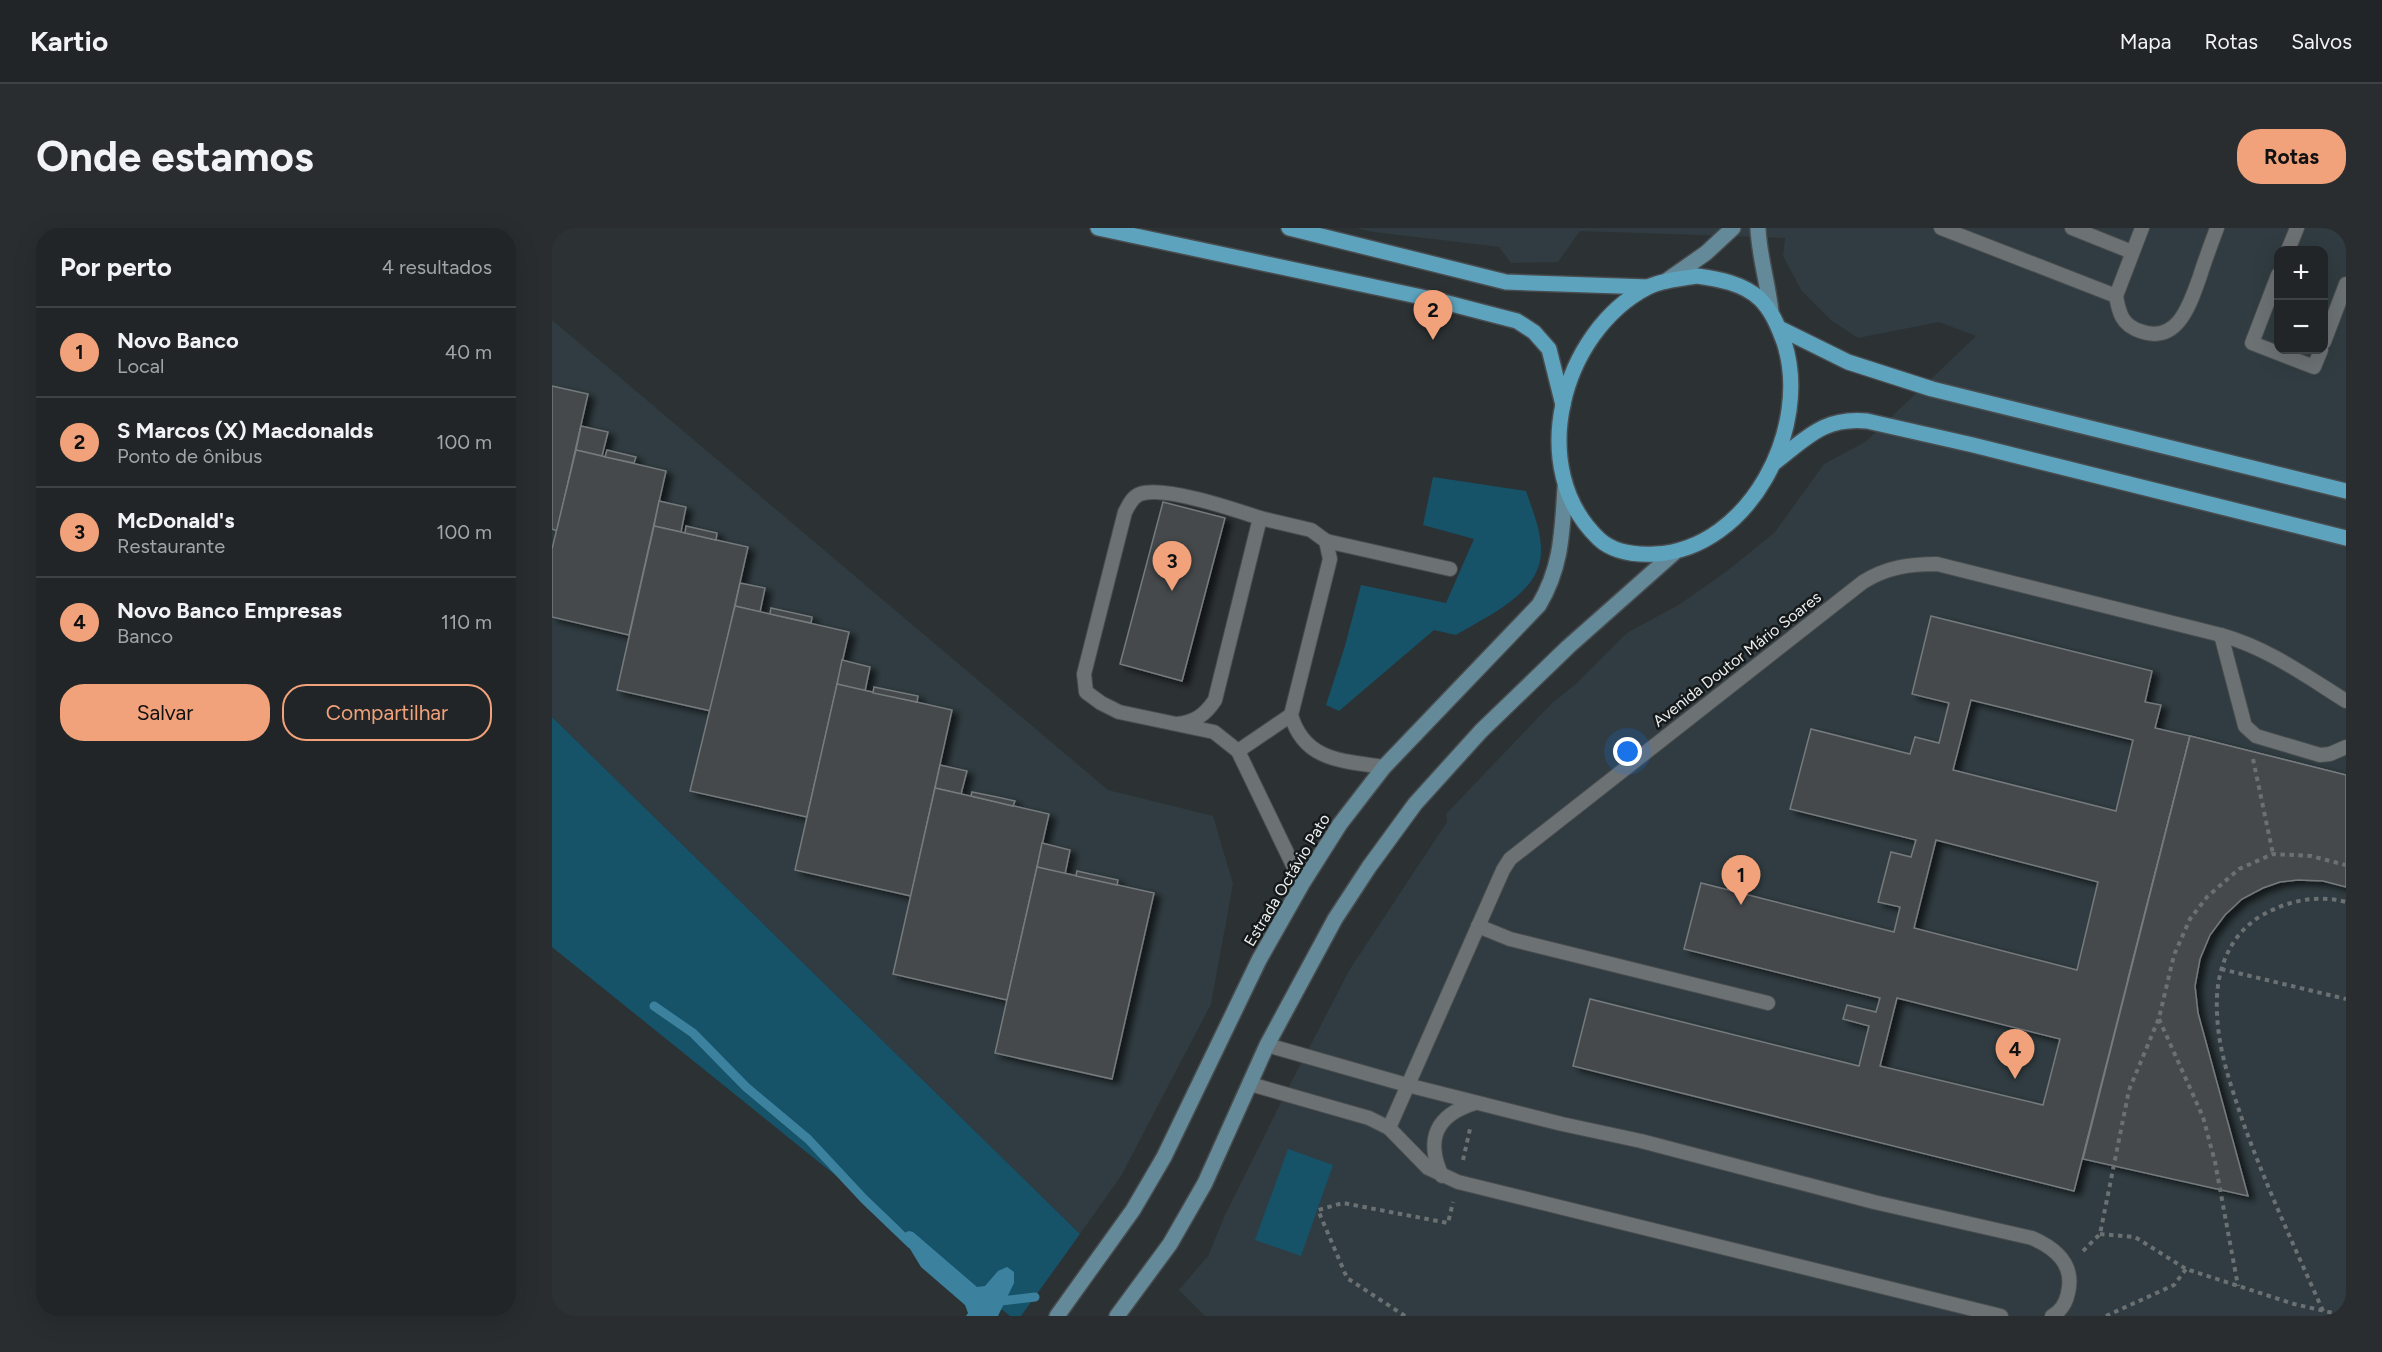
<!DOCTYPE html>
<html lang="pt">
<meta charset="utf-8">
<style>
:root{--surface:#212527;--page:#292d2f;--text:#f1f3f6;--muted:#a2a5a7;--line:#3e4244;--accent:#f1a27b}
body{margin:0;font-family:Figtree,sans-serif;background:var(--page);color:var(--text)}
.controls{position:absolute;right:18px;top:18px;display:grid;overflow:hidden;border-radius:12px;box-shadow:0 6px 24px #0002}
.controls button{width:54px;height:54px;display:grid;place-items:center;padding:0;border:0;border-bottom:2px solid var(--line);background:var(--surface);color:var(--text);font:30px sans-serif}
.you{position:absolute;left:1076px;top:524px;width:21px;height:21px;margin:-15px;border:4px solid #fff;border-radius:50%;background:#1a73e8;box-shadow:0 0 0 9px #1a73e833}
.badge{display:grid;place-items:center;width:39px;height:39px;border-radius:50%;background:var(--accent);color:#111;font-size:20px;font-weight:700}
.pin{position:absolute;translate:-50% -50px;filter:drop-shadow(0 2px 3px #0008)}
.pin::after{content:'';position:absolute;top:32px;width:21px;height:18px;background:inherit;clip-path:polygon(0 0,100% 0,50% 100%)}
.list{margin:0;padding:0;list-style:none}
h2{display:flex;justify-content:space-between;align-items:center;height:78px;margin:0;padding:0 24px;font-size:26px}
h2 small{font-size:20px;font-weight:400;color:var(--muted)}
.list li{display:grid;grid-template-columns:39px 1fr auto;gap:18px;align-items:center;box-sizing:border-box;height:90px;padding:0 24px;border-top:2px solid var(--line)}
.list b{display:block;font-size:22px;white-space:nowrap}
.list p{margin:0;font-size:20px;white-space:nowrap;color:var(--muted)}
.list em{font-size:20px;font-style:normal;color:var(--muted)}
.actions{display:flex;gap:12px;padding:18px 24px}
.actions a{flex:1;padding:14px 0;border:2px solid var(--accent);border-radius:24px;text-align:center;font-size:21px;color:var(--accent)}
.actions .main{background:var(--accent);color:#111}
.map{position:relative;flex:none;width:1794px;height:1088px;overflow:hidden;border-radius:24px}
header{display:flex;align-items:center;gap:36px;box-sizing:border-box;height:84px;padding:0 30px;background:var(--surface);border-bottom:2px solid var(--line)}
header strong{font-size:28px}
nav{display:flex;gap:33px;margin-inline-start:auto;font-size:21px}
.intro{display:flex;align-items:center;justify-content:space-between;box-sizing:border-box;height:144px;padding:0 36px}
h1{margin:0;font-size:42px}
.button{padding:15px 27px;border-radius:24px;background:var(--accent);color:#111;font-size:21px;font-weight:700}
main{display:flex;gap:36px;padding:0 36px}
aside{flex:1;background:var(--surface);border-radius:24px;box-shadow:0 6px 24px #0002}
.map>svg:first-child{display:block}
.built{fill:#303c41;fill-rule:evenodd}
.green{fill:#165369}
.water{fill:#3c829e}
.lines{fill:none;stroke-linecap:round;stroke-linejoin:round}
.stream{stroke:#3c829e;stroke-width:9}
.building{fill:#44494c;stroke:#757a7d;stroke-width:1.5;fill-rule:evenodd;filter:url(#shadow)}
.lane-casing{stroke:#484c4e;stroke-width:16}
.secondary-casing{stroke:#484c4e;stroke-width:18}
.primary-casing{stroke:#484c4e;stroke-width:18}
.path{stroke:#6b7072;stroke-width:4;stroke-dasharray:4.5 4.5;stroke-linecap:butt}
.lane{stroke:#6c7174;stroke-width:14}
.secondary{stroke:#648a99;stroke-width:15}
.primary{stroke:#5da3be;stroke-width:15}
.labels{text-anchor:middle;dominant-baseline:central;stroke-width:5;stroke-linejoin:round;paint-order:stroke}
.street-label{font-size:16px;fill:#ebeeef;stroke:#16191a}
</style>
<header>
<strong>Kartio</strong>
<nav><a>Mapa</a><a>Rotas</a><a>Salvos</a></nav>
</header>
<div class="intro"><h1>Onde estamos</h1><a class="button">Rotas</a></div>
<main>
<aside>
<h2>Por perto<small>4 resultados</small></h2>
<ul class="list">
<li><span class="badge">1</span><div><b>Novo Banco</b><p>Local</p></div><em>40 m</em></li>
<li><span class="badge">2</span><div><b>S Marcos (X) Macdonalds</b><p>Ponto de ônibus</p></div><em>100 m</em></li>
<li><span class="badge">3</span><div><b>McDonald's</b><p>Restaurante</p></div><em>100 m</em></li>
<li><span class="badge">4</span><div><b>Novo Banco Empresas</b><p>Banco</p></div><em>110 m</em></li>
</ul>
<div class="actions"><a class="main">Salvar</a><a>Compartilhar</a></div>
</aside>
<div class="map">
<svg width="1794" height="1088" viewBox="0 0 1794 1088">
<defs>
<filter id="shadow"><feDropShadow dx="6" dy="4" stdDeviation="3" flood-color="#0009"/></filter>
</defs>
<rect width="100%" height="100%" fill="#2c3134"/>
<g class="built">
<path d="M804,0H1794V1088H653L627,1062L656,1028L673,987L730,872L798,741L895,594L894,586L999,476L1025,455L1075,405L1128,376L1175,343L1223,304L1272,236L1313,214L1424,108L1387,94L1306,110L1280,93L1249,62L1231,28L1233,10L1028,3L1006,34L959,35L947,19L822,4ZM1726,22H1772V122H1726Z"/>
<path d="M0,92L556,562L661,588L681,656L659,776L569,948L528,1006L0,489Z"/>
</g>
<g class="green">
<path d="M881,249L974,263C980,281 989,302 989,322C990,365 935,388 904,407L882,402L787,483L774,477L793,418L809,357L894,375L922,311L871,297Z"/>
<path d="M0,489L528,1006L469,1088H458L0,719Z"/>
<path d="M736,921L781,937L749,1028L703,1012Z"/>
</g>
<path class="water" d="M357,1003L361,1004L425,1059L433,1058L446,1043L455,1039L462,1044V1055L446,1088H414L416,1085L413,1077L369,1039L352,1011L354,1004Z"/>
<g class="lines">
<g class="stream">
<path d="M102,778L141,805L194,859L256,911L312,971L359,1016"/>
<path d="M444,1071L449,1073L483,1069"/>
</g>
</g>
<g class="building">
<path d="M0,158L36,166L5,303L0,301Z"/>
<path d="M29,198L56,204L50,228L24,222Z"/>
<path d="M24,222L114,243L77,407L0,389V321Z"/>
<path d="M55,222L84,229L82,235L53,229Z"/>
<path d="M107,273L134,279L129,304L102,298Z"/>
<path d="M611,274L673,290L630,453L568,436Z"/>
<path d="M102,298L196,319L159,483L65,462Z"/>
<path d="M134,298L165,305L164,312L133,305Z"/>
<path d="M188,355L213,360L208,384L183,378Z"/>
<path d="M183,378L297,404L255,589L138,563Z"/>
<path d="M219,380L260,389L259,395L218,386Z"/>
<path d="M1379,388L1600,443L1593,474L1609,477L1603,500L1638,508L1522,963L1021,838L1038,771L1307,838L1317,798L1291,791L1295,777L1324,784L1328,770L1132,721L1149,655L1342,704L1348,679L1326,674L1339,624L1359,629L1364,612L1238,581L1259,501L1358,526L1363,509L1387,515L1397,475L1360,466ZM1419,472L1581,512L1564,583L1401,542ZM1384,612L1546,654L1525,742L1362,700ZM1345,770L1508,811L1491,877L1328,838Z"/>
<path d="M290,432L318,439L313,463L285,456Z"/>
<path d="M285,456L400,482L359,668L243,642Z"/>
<path d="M322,459L366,468L365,474L321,465Z"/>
<path d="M1638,508L1794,547V588L1755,578L1719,575L1690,583L1655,605L1625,648L1598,756L1576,751Z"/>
<path d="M1638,508L1794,547V659L1771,653L1746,652L1728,654L1711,660L1690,671L1673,687L1658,707L1648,731L1643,758L1646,785L1696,968L1531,931Z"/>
<path d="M388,537L415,543L409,566L383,560Z"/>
<path d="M383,560L497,586L455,772L341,746Z"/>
<path d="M420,564L445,569L463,573L461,578L419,568Z"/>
<path d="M490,615L518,622L513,646L485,639Z"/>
<path d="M485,639L602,665L560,851L443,825Z"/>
<path d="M525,643L566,652L565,657L524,648Z"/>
</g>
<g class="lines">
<defs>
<g id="lane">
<path d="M1389,0L1564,68L1590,0"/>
<path d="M1520,0L1580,24"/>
<path d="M1736,22L1745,0"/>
<path d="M1726,47L1700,115L1762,139L1769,122"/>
<path d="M1564,68C1567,85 1570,97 1588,103C1626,117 1638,76 1648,48C1653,32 1659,16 1665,0"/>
<path d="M1772,114L1794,56"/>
<path d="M708,290L759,302L774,313L778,331L739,487C752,533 791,533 832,539"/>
<path d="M774,313L898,341"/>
<path d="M1669,407L1693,498L1704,508L1768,527L1778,526L1794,519"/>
<path d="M625,496C643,494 653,487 663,472L708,290C684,282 611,257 588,266C580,269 577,277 573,284L532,446L534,464L549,475L567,484L662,504L686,523L750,656"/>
<path d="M686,523L739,487"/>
<path d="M926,698L958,711L1216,775"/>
<path d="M715,817L855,857L1010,896L1089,913L1322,974L1480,1010C1503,1020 1523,1036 1516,1065C1514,1075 1509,1083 1500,1088"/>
<path d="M698,856L817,890L837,900L876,940L906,954L1449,1088"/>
<path d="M837,900L951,642L958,631L1311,354C1335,339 1358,336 1385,336L1669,407C1716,420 1754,448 1794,473"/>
<path d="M890,948C873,911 884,887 923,875"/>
</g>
<g id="secondary">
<path d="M1206,0C1207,28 1216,55 1219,84"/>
<path d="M1114,53L1154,25L1181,0"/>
<path d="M505,1088L581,982L612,929L707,732L750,656L788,596L832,539L987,377C1010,338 1010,304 1013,260"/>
<path d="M565,1088L618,1016L653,955L715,817L783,691L817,639L863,576L929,503L1016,419L1122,325"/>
</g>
<g id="primary">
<path d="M546,0L884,72L965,93L982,104L997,121L1011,177"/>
<path d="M737,0L954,54L1096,59"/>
<path d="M1145,48C1166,51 1191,55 1208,71C1220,83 1226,98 1232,114C1260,199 1198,321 1103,326C1084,327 1062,325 1047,311C973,241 1009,104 1096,59C1110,52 1129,51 1145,48Z"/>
<path d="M1227,100L1296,134L1380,161L1794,263"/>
<path d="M1222,235C1255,210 1271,189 1315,193L1421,217L1794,310"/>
</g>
</defs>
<use href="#lane" class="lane-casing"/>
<use href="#secondary" class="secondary-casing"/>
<use href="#primary" class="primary-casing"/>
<g class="path">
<path d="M1701,531L1721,626"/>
<path d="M1669,741L1794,771"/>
<path d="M1607,791L1651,889L1663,934L1686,1058"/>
<path d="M911,932L918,901"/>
<path d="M1548,1006L1583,1009L1634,1041L1742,1076L1794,1088"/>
<path d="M1531,1023L1548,1006L1577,862L1607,790L1622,727L1638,691L1655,669L1687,641L1721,626L1759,628L1794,637"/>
<path d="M1771,1083C1743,1020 1714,958 1691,894C1679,858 1666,822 1665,784C1663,746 1675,710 1707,689C1734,673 1764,666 1794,674"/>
<path d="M853,1088L795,1050L766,982L791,975L896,995L901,974"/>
<path d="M1554,1088L1622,1057L1634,1041"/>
</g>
<use href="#lane" class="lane"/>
<use href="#secondary" class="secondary"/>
<use href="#primary" class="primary"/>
</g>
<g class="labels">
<g class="street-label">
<text transform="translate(1185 431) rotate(-38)">Avenida Doutor Mário Soares</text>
<text transform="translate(735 652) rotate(-59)">Estrada Octávio Pato</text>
</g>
</g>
</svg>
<div class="controls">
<button>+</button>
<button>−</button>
</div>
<div class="you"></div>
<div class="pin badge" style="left:1189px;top:677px">1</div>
<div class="pin badge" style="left:881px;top:112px">2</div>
<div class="pin badge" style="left:620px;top:363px">3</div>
<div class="pin badge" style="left:1463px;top:851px">4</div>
</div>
</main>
